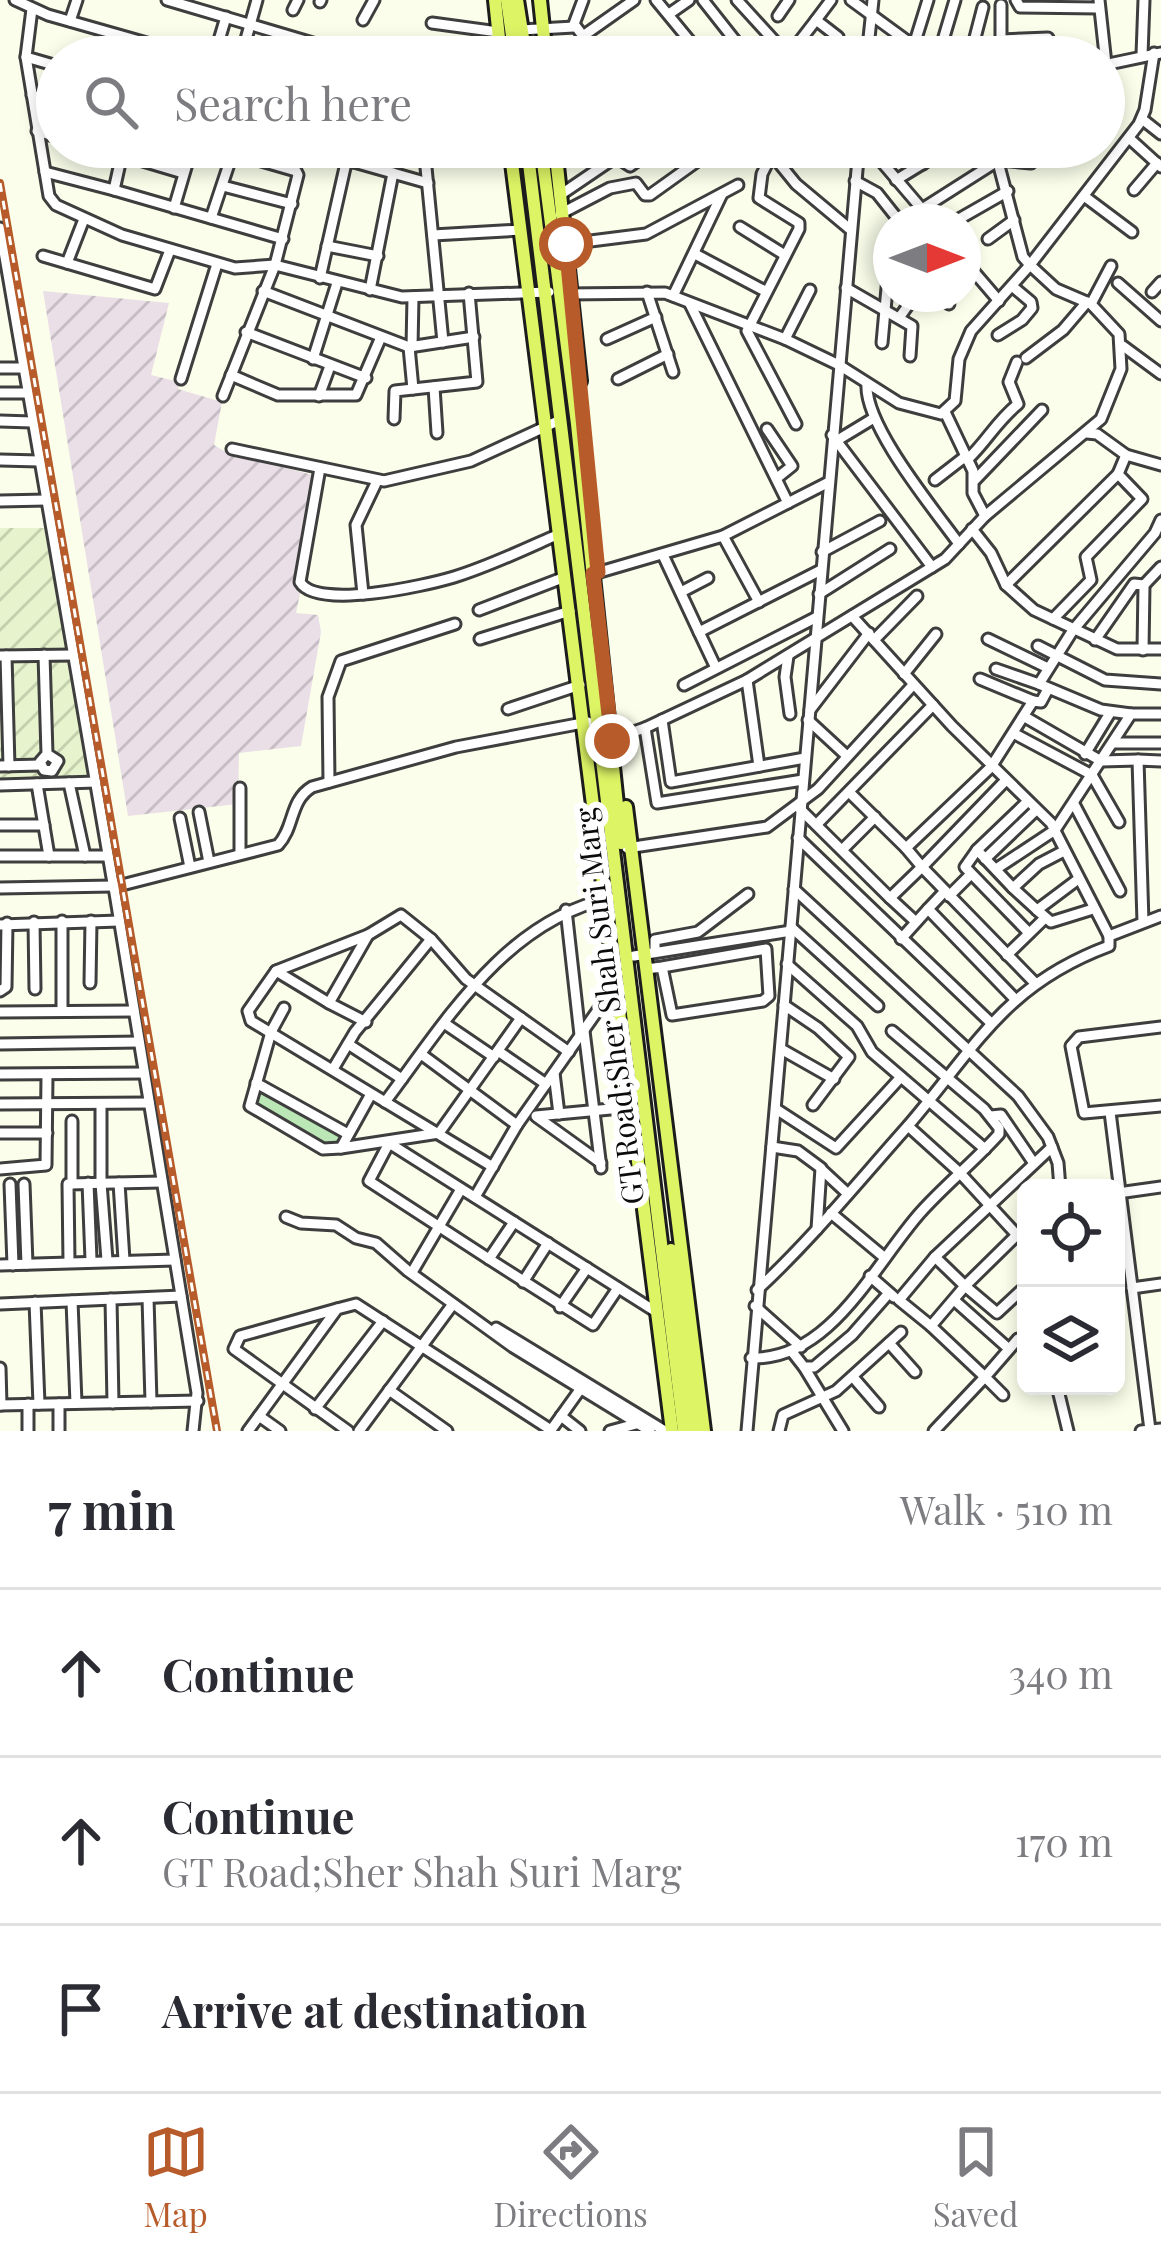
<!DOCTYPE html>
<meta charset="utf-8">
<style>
:root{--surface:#fff;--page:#f2f2f3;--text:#2b2b33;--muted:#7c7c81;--line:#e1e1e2;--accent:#b65b29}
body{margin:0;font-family:"Playfair Display",serif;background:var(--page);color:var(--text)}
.controls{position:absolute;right:36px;bottom:36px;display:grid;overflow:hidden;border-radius:18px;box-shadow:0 6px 18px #0003}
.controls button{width:108px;height:108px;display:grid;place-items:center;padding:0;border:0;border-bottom:3px solid var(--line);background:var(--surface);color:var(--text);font:60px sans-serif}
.compass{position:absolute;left:873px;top:204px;width:108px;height:108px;border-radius:50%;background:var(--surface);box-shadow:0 6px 18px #0003;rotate:90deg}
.stop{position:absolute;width:36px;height:36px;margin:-27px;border:9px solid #b65b29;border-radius:50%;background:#fff}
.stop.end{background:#b65b29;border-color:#fff;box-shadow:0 3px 12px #0008}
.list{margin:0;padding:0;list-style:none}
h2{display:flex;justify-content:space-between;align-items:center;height:156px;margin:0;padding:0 48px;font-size:51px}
h2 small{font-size:39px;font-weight:400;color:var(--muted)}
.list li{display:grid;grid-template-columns:78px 1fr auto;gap:36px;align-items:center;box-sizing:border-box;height:168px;padding:0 48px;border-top:3px solid var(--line)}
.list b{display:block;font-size:45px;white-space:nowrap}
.list p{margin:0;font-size:39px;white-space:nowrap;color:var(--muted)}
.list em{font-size:39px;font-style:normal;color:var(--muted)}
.icon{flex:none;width:66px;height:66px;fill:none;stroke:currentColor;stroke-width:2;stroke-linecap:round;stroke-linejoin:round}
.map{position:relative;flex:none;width:1161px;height:1431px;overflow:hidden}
.search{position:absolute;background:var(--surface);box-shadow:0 6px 18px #0003;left:36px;right:36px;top:36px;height:132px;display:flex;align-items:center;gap:30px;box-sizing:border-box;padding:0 42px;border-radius:66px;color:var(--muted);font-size:45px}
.sheet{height:660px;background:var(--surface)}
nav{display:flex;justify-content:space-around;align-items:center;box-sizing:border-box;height:168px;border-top:3px solid var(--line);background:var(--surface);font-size:33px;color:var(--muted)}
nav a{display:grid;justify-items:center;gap:6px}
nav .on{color:var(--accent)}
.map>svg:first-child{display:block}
.industrial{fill:url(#industrial-furrows)}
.farmland{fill:url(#farmland-furrows)}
.park{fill:url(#park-tufts)}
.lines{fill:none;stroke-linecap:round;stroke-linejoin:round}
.minor-casing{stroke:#3e3e3e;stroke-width:15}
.major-casing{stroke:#1c1c1c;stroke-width:18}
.minor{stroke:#fff;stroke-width:9}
.major{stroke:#ddf465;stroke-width:12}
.rail-casing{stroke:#b65b29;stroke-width:8}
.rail{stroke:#fff;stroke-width:3;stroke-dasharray:9;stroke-linecap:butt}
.route{stroke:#b65b29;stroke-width:15}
.labels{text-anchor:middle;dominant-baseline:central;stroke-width:12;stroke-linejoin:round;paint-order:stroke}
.street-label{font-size:30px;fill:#0b0b0b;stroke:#fff}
</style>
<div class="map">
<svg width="1161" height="1431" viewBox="0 0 1161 1431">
<defs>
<pattern id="industrial-furrows" width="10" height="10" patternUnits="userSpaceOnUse" patternTransform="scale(3)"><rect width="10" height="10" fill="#eadfe7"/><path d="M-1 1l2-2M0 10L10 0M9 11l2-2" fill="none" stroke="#c7bec5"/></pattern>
<pattern id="farmland-furrows" width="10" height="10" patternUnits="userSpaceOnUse" patternTransform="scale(3)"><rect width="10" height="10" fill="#e6f3cc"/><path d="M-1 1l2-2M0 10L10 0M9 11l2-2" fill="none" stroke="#c4cfae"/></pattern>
<pattern id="park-tufts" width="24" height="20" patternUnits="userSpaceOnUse" patternTransform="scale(3)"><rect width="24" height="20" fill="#bbe7b6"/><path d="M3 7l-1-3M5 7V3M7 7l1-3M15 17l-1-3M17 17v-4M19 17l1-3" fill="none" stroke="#9fc59b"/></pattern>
</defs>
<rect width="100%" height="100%" fill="#fafeea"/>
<path class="industrial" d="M43,291L169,303L151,375L179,382L178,389L222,402L214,445L226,452L324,478L296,613L318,615L321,632L301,746L239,753L238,804L128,816Z"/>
<path class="farmland" d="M0,528H49L88,779L0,780Z"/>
<path class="park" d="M259,1086L343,1135L339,1145L331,1149L251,1104Z"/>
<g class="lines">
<defs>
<g id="minor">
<path d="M15,0L48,15L196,57"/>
<path d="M167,0L360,57"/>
<path d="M583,0L574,24L583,36L634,0"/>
<path d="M656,0L703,57"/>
<path d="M703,0L748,57"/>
<path d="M737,0L789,57"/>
<path d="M851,0L929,57"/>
<path d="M1016,0L1020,7L1099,8"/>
<path d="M1099,0L1106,64"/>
<path d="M320,2L321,0"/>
<path d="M32,9L26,57L57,66"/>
<path d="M293,10L298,0"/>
<path d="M669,14L689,0"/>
<path d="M778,16L789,0"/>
<path d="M363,20L374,0"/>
<path d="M70,21L77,0"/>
<path d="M432,23L498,32"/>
<path d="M521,30L574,27"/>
<path d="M1001,40L1048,38"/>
<path d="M799,42L816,20"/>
<path d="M914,45L928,0"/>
<path d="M416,48V57"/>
<path d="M1142,55L1144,0"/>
<path d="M26,57L49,196L56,205L122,235L235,268L275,265L402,297L549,292"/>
<path d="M214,57L226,17"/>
<path d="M241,57L257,0"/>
<path d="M831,57L837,49L838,37L816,20L831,0"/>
<path d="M867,57L873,0"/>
<path d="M938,57L955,0"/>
<path d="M970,57L983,7"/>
<path d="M1001,57V5"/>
<path d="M1104,65L1161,53"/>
<path d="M32,95L57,103"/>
<path d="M1142,119L1161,134"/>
<path d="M37,131L57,137"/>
<path d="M1129,138L1161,167"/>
<path d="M96,147L183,173"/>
<path d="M213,147L296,171L298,175L275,265L223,396"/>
<path d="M424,147L443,342"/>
<path d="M766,147L796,184L851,230"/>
<path d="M787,147L788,149"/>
<path d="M869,147L933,222"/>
<path d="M912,147L923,164"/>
<path d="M994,147L1023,257L1030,265L1139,124L1145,110L1154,53"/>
<path d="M771,156L762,174L759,198L799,223V229L747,331L796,424"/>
<path d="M45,172L114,190L122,154"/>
<path d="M896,180L950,147"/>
<path d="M855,181L877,193L900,222"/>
<path d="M223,186L292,204"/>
<path d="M114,190L283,239"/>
<path d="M1134,190L1157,163"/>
<path d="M560,195L616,157L630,166L657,147"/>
<path d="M1084,196L1132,232"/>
<path d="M174,208L192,147"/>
<path d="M922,209L999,160L1031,163L1045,147"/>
<path d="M560,214L610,188L636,183L645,195H650L717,147"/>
<path d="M211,218L233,152"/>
<path d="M959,219L1008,191"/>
<path d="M740,227L785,255"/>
<path d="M0,228L114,889"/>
<path d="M433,235L521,230"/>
<path d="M988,239L1014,220"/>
<path d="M559,245L646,234L738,185"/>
<path d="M327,246L378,256"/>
<path d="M695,254L765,291"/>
<path d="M43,256L155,289L170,250"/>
<path d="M963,259L999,301"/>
<path d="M67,263L84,219"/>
<path d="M320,278L346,163L354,162L428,183"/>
<path d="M1118,283L1161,321"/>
<path d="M846,288L912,326L910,356"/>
<path d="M370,290L393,173"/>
<path d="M263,291L409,347"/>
<path d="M647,292L673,372"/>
<path d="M1152,292L1161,282"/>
<path d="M566,294L665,293L785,339L839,365L899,403L941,414L955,401L959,359L971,331L1030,265L1056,289L1091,304L1119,334L1121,369L1101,419L985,516L945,559L747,680L645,728L606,741"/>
<path d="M937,294L949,304"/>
<path d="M673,296L722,194"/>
<path d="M690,304L788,503"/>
<path d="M1091,304L1111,266"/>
<path d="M899,318L916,294"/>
<path d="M246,332L366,378"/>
<path d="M998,335L1022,320L1032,308L1031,302L1012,286"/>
<path d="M607,339L656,317"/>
<path d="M785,339L810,290"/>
<path d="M882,343L888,277"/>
<path d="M1123,346L1161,374"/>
<path d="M412,347L413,297"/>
<path d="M1026,358L1063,330L1087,302"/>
<path d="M313,359L337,283"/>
<path d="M0,368H22"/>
<path d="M231,375L278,395H356L381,337"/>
<path d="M181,379L217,264"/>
<path d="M618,379L668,354"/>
<path d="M867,384C864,425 933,508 959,544"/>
<path d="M434,387L437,433"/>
<path d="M413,389L409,347L474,337"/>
<path d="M0,393H27"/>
<path d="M319,396L330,366"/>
<path d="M945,412L973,471V493L985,516"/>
<path d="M394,419L395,391L477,382L469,293"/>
<path d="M0,421L32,422"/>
<path d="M767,429L792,466L777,478"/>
<path d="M1087,433L1097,434L1126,455L1161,465"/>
<path d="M832,435L932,567"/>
<path d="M836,441L874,418"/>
<path d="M232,449L384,481L471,461L560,420"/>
<path d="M0,460L39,461"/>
<path d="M967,460C988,440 995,423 1018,404L1009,382L1017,362"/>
<path d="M320,468L300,582C316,610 424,586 454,577C490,566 525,549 559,534"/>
<path d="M935,480L966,456"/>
<path d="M975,480L1042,410"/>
<path d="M0,501L46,500"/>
<path d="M972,529L991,553L1006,585L1034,610L1117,649H1161"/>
<path d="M723,536L759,602"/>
<path d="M822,552L880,521"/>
<path d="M663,555L699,632L821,570"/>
<path d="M593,574L723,536L827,483"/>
<path d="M1006,585L1118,474"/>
<path d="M681,592L708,578"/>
<path d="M363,594L356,525L377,481"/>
<path d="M819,594L890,549"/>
<path d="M479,610L565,577"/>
<path d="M852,616L952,726L1051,823L1109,936"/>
<path d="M1053,619L1091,580L1086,557L1142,499L1118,474L1126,455"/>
<path d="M699,632L716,668"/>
<path d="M480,639L570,611"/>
<path d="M988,639L1048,668"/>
<path d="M874,640L917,596"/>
<path d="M1095,640L1134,584L1144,585L1161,567"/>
<path d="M1038,646L1105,680L1161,684"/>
<path d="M1143,650L1144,585"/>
<path d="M44,655L47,754L40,762L44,770L52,771L58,761L47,754"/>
<path d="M1,656L73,655"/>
<path d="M6,656L9,766"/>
<path d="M788,656L785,677L790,714"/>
<path d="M996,669L1039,684"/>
<path d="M904,674L936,634"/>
<path d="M980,679L1033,701"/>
<path d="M747,680L759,766"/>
<path d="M684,685L817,617"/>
<path d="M508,709L580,685"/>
<path d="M810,710L869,633"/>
<path d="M1131,714L1101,710L1039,684L1073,630L1155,533L1161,520"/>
<path d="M1025,717L1101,761L1138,760"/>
<path d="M662,720L671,782L805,758"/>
<path d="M808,720L847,756"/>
<path d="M645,728L657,803L803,780"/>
<path d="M1015,734L1092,775L1119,822"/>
<path d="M1113,743H1161"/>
<path d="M1085,754L1110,713"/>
<path d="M0,766L41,765"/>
<path d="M1005,781L922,867L906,848L991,767L1033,701L1041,702L1048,689"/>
<path d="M329,782L328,697L341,661L455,624"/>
<path d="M69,783L85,856"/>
<path d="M37,784L49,856"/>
<path d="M0,785L96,782"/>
<path d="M240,788V854"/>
<path d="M850,793L906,848"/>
<path d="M1074,804L1120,891"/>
<path d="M800,809L890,898L922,867L1035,983"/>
<path d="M199,812L209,862"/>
<path d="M180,818L190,867"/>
<path d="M818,823L933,705"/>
<path d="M0,825H44"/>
<path d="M798,838L991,1023"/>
<path d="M627,848L767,827L818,789L913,685"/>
<path d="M843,849L875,817"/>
<path d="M977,850L965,867L1029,933"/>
<path d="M0,856H108"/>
<path d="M985,859L1036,810"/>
<path d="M996,869L1055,830L1131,714H1161"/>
<path d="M1077,880L1037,910L1051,922L1093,909"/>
<path d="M0,888L113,886"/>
<path d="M1013,888L977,850L1027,802"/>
<path d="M794,889L1018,1096L1048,1137L1058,1163L1060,1188"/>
<path d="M945,891L928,909L1015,999"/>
<path d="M949,896L971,874"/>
<path d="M890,898L916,922"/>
<path d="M566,910L580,1035"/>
<path d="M1037,910L1013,888L1039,864L1064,851"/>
<path d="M34,922L35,989"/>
<path d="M1143,922L1138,760L1161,761"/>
<path d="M0,925L119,921"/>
<path d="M791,927L878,1006"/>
<path d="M901,939L928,909"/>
<path d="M655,952V940L698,932L748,894"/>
<path d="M1007,955L1045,918"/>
<path d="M634,956L791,931"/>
<path d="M787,964L857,1026L872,1052L985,1149"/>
<path d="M646,969L662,967L766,949L769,996L763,1001L672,1015L662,967"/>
<path d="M276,971L329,1003"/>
<path d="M90,983L91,921"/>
<path d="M0,991L6,987L7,923"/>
<path d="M784,1005L818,1028L849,1057L813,1105"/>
<path d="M284,1008L271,1032L250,1106L323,1149L341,1148"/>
<path d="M62,1010V921"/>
<path d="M0,1012L134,1011"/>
<path d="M366,1022L329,1003L368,935"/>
<path d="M444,1023L494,1057"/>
<path d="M1161,1027L1079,1037L1071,1046L1084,1113L1161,1106"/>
<path d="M584,1031L601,1168"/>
<path d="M0,1044L139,1042"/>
<path d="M348,1044L402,1079"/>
<path d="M781,1049L834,1079"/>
<path d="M498,1051L546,1084"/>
<path d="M421,1054L517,1125"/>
<path d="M333,1069L355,1032L431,939"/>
<path d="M554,1073L559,1114"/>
<path d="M0,1074L144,1073"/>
<path d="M256,1083L348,1134"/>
<path d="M371,1094L341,1148L439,1133L521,1018"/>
<path d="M385,1102C446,1021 505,921 610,898"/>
<path d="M0,1104L149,1103"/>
<path d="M101,1104V1183L107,1260"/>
<path d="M776,1109L836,1148L901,1077"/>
<path d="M1110,1112L1150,1430"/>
<path d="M536,1116L632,1107"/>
<path d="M991,1116L1001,1115L1033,1162"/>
<path d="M537,1117L601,1163"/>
<path d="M908,1126L960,1173L1017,1235"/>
<path d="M0,1133H47"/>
<path d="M772,1147L798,1151L821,1168L817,1229"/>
<path d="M493,1167L251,1021L248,1011L276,971L368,935L401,915L431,939L466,979L569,1052"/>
<path d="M0,1169L46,1165L47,1075"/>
<path d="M821,1169L848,1194"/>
<path d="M88,1183L91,1260"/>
<path d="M119,1183L124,1260"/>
<path d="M10,1184L13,1265"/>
<path d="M24,1184L27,1264"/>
<path d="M72,1184V1121"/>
<path d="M1118,1193L1161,1187"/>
<path d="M475,1197L517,1125L605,1000L612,992L631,988"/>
<path d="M831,1213L885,1258"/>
<path d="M286,1217L301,1223L336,1225L356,1238L376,1243L408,1271L513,1347L650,1431"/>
<path d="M514,1222L489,1259L593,1325L618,1288"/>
<path d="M1026,1226L965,1286L997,1313L1026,1286"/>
<path d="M489,1259L369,1181L389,1143L658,1313"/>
<path d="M69,1262L68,1184L162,1182"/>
<path d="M0,1265L175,1260"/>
<path d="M414,1269L461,1189"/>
<path d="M870,1276L894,1297"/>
<path d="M523,1282L548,1243"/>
<path d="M1132,1288L1161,1284"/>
<path d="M757,1290C811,1240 858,1182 907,1127C976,1047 1004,985 1109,946V936L1161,916"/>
<path d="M148,1298L151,1402"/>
<path d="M111,1299L113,1403"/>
<path d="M954,1300L1009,1349"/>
<path d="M72,1301L76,1403"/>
<path d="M35,1302L39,1404"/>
<path d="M0,1304L181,1296"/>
<path d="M755,1306L801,1347"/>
<path d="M560,1307L587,1268"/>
<path d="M337,1309L240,1336L234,1349L348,1431"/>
<path d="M931,1326L899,1300L935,1257"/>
<path d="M496,1328L665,1431"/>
<path d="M889,1343L915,1372"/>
<path d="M793,1353L804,1367H814L852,1335L889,1293"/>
<path d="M751,1358C830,1361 874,1265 920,1213C945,1185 974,1162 999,1134V1128L984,1109L892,1031"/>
<path d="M804,1367L843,1431"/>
<path d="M0,1368L1,1405"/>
<path d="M853,1377L879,1407"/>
<path d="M1057,1386L1068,1431"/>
<path d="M389,1390L447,1431"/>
<path d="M1003,1395L985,1377L1018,1339L1026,1338"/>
<path d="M59,1404V1431"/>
<path d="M0,1405L198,1401"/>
<path d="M315,1409L383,1321"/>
<path d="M259,1416L280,1431"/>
<path d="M561,1416L580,1431"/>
<path d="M551,1430L579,1391"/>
<path d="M28,1431V1404"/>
<path d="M193,1431L197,1393L114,887L278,845C295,827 289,801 312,787L456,747L588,722"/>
<path d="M248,1431L337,1309L356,1304L551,1430"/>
<path d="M359,1431L453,1304"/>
<path d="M610,1431L636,1424"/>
<path d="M747,1431L859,147"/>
<path d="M779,1431L783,1415L836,1391L901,1332"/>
<path d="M934,1431L985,1377L931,1326L965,1286L935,1257L1052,1147"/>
<path d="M1141,1431L1161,1429"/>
</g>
<g id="major">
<path d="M495,0L501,57"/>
<path d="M507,0L515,57"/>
<path d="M517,0L526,57"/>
<path d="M540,0L546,57"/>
<path d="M510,147L672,1431"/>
<path d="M527,147L684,1431"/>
<path d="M541,147L577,424L621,843"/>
<path d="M555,147L580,381"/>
<path d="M626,807L704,1431"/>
<path d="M671,1250L693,1431"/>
</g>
</defs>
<use href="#minor" class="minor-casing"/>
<use href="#major" class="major-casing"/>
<use href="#minor" class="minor"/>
<use href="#major" class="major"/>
<defs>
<path id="rail" d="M0,183L217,1431"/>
</defs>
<use href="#rail" class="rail-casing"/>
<use href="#rail" class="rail"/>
</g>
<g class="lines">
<path class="route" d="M566,244L598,572L593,574L612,741"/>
</g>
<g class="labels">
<g class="street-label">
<text transform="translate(608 1006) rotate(-97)">GT Road;Sher Shah Suri Marg</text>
</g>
</g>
</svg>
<div class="controls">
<button><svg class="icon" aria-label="locate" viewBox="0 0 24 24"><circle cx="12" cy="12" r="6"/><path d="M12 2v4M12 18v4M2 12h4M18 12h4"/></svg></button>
<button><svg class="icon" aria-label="layers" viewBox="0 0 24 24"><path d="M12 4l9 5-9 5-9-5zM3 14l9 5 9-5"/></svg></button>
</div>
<svg class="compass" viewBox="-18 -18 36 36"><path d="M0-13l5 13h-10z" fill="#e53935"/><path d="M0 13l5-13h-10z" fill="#7c7c81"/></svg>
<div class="stop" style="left:566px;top:244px"></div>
<div class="stop end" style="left:612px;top:741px"></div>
<div class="search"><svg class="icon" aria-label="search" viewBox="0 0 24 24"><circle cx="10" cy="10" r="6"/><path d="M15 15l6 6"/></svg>Search here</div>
</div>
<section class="sheet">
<h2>7 min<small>Walk · 510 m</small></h2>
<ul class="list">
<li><svg class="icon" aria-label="ahead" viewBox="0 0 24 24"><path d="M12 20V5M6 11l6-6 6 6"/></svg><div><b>Continue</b></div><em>340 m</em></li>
<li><svg class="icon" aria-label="ahead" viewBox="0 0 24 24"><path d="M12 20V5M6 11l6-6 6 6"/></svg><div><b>Continue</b><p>GT Road;Sher Shah Suri Marg</p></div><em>170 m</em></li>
<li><svg class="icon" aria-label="arrive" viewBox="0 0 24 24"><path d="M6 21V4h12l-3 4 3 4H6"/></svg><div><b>Arrive at destination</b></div></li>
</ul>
</section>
<nav>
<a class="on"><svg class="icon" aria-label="map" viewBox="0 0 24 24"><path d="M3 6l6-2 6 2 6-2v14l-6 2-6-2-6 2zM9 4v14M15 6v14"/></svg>Map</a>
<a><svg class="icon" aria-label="directions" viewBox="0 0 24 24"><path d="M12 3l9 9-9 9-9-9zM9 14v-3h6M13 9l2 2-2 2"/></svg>Directions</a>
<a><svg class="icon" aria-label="saved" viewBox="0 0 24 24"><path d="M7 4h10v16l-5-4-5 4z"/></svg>Saved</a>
</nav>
